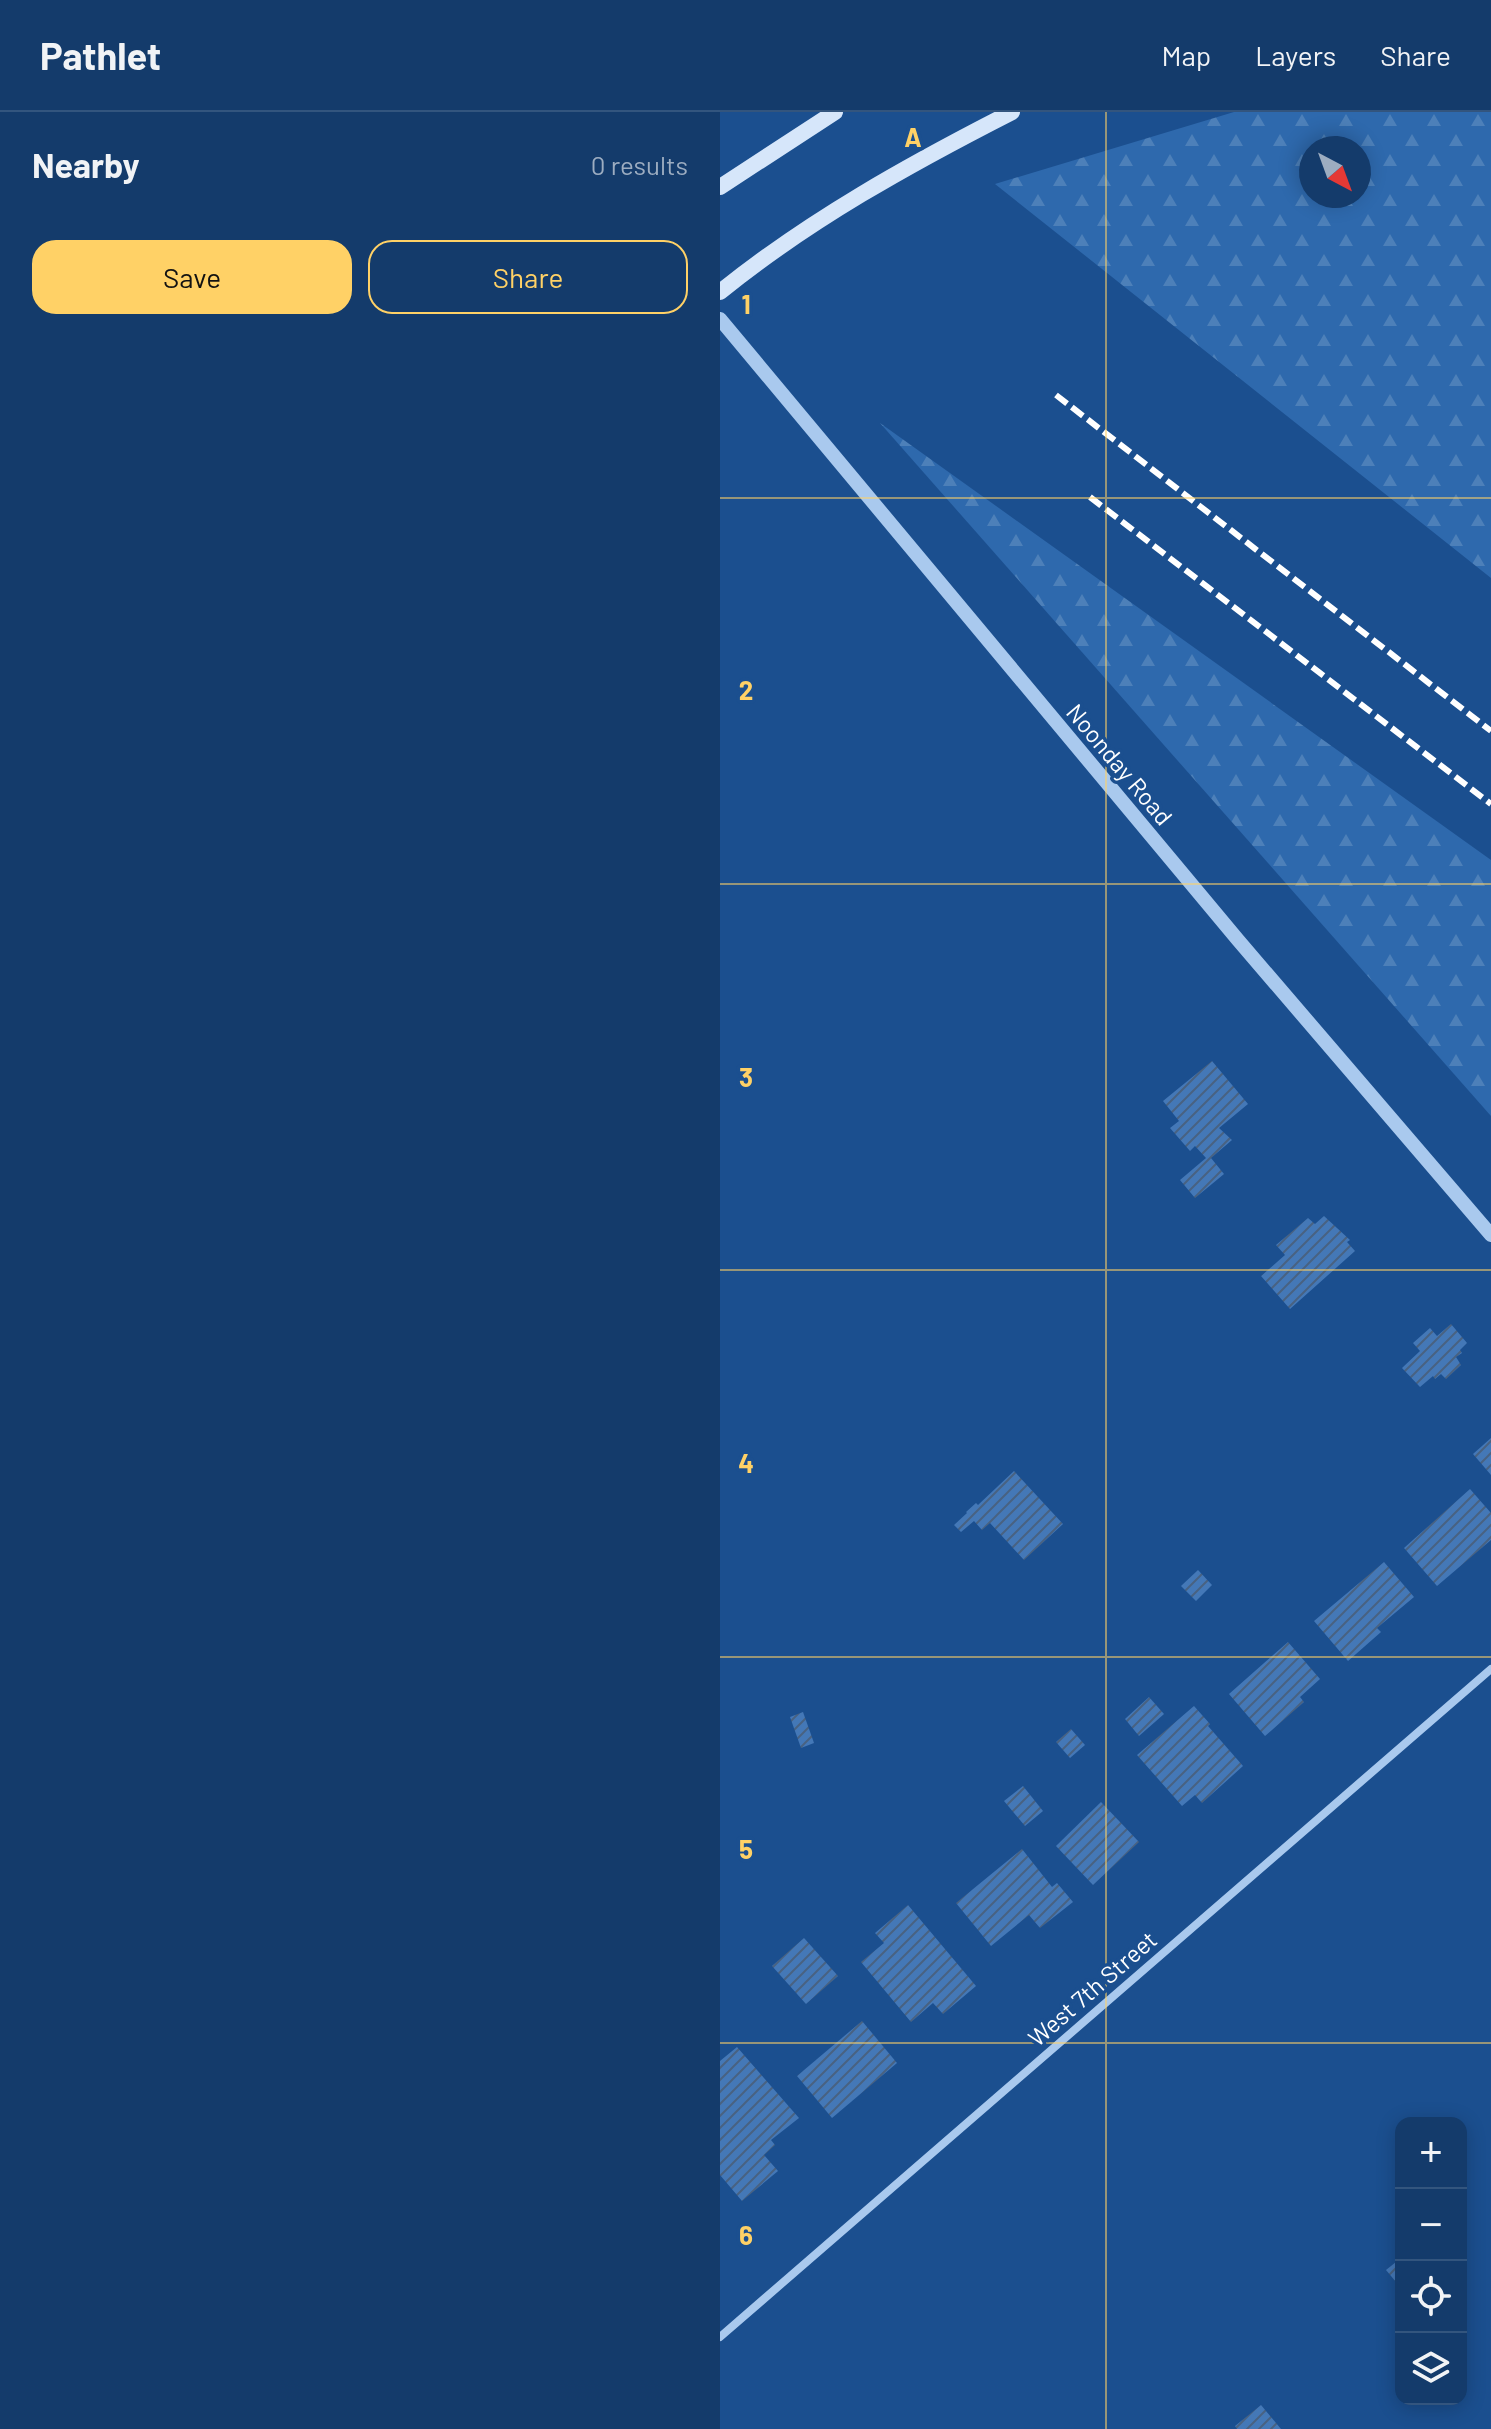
<!DOCTYPE html>
<meta charset="utf-8">
<style>
:root{--surface:#143b6b;--page:#1d4271;--text:#f1f3f6;--muted:#9dadc1;--line:#33557e;--accent:#ffd166}
body{margin:0;font-family:Barlow,sans-serif;background:var(--page);color:var(--text)}
.controls{position:absolute;right:24px;bottom:24px;display:grid;overflow:hidden;border-radius:16px;box-shadow:0 4px 20px #0003}
.controls button{width:72px;height:72px;display:grid;place-items:center;padding:0;border:0;border-bottom:2px solid var(--line);background:var(--surface);color:var(--text);font:40px sans-serif}
.compass{position:absolute;left:579px;top:24px;width:72px;height:72px;border-radius:50%;background:var(--surface);box-shadow:0 4px 20px #0003;rotate:139deg}
.list{margin:0;padding:0;list-style:none}
h2{display:flex;justify-content:space-between;align-items:center;height:104px;margin:0;padding:0 32px;font-size:34px}
h2 small{font-size:26px;font-weight:400;color:var(--muted)}
.actions{display:flex;gap:16px;padding:24px 32px}
.actions a{flex:1;padding:18px 0;border:2px solid var(--accent);border-radius:24px;text-align:center;font-size:28px;color:var(--accent)}
.actions .main{background:var(--accent);color:#111}
.icon{flex:none;width:44px;height:44px;fill:none;stroke:currentColor;stroke-width:2;stroke-linecap:round;stroke-linejoin:round}
.map{position:relative;flex:none;width:771px;height:2317px;overflow:hidden}
header{display:flex;align-items:center;gap:48px;box-sizing:border-box;height:112px;padding:0 40px;background:var(--surface);border-bottom:2px solid var(--line)}
header strong{font-size:38px}
nav{display:flex;gap:44px;margin-inline-start:auto;font-size:28px}
main{display:flex}
aside{flex:1;background:var(--surface)}
.map>svg:first-child{display:block}
.forest{fill:url(#forest-firs);fill-rule:evenodd}
.building{fill:url(#building-hatch)}
.lines{fill:none;stroke-linecap:round;stroke-linejoin:round}
.minor{stroke:#a9c9ee;stroke-width:8}
.tertiary{stroke:#a9c9ee;stroke-width:14}
.secondary{stroke:#d6e6fa;stroke-width:16}
.rail{stroke:#fff;stroke-width:6;stroke-dasharray:14 6;stroke-linecap:butt}
.grid{fill:none;stroke:#ffd166;stroke-width:2;stroke-opacity:0.55}
.labels{text-anchor:middle;dominant-baseline:central;stroke-width:7;stroke-linejoin:round;paint-order:stroke}
.street-label{font-size:24px;fill:#fff;stroke:#1b4f8f}
.grid-label{font-size:26px;text-anchor:middle;font-weight:bold;fill:#ffd166;stroke:#1b4f8f;stroke-width:7;stroke-linejoin:round;paint-order:stroke}
</style>
<header>
<strong>Pathlet</strong>
<nav><a>Map</a><a>Layers</a><a>Share</a></nav>
</header>
<main>
<aside>
<h2>Nearby<small>0 results</small></h2>
<ul class="list">
</ul>
<div class="actions"><a class="main">Save</a><a>Share</a></div>
</aside>
<div class="map">
<svg width="771" height="2317" viewBox="0 0 771 2317">
<defs>
<pattern id="forest-firs" width="22" height="20" patternUnits="userSpaceOnUse" patternTransform="scale(2)"><rect width="22" height="20" fill="#2e69ad"/><path d="M5 1l3.5 6h-7zM16 11l3.5 6h-7z" fill="#4d80b9"/></pattern>
<pattern id="building-hatch" width="6" height="6" patternUnits="userSpaceOnUse" patternTransform="scale(2)"><rect width="6" height="6" fill="#4478b7"/><path d="M-1 1l2-2M0 6l6-6M5 7l2-2" fill="none" stroke="#486282"/></pattern>
</defs>
<rect width="100%" height="100%" fill="#1b4f8f"/>
<g class="forest">
<path d="M514,0H771V466L275,72ZM591,36H639V84H591Z"/>
<path d="M160,311L771,748V1004Z"/>
</g>
<g class="building">
<path d="M492,949L528,992L499,1016L512,1028L491,1046L504,1062L475,1086L460,1068L486,1046L475,1034L470,1039L450,1016L459,1009L443,989Z"/>
<path d="M604,1104L630,1128L627,1130L635,1139L570,1197L541,1164L565,1143L556,1133L588,1106L595,1112Z"/>
<path d="M731,1212L747,1231L740,1238L742,1241L736,1245L741,1253L726,1267L721,1262L715,1267L713,1264L700,1275L682,1256L700,1239L693,1231L710,1216L717,1224Z"/>
<path d="M771,1326V1363L753,1342Z"/>
<path d="M294,1359L343,1412L304,1448L270,1411L262,1418L254,1409L241,1420L234,1413L247,1401L246,1400L256,1391L258,1393Z"/>
<path d="M750,1377L771,1401V1428L717,1474L684,1436Z"/>
<path d="M664,1450L694,1485L657,1516L661,1520L628,1549L594,1509Z"/>
<path d="M478,1458L492,1473L476,1489L461,1474Z"/>
<path d="M568,1530L600,1567L580,1585L584,1590L545,1624L509,1582Z"/>
<path d="M429,1585L444,1602L419,1624L405,1607Z"/>
<path d="M474,1594L490,1612L488,1614L523,1654L482,1691L475,1683L462,1694L417,1643Z"/>
<path d="M83,1600L94,1631L81,1636L70,1605Z"/>
<path d="M351,1617L365,1633L350,1646L336,1630Z"/>
<path d="M303,1674L323,1699L305,1714L284,1689Z"/>
<path d="M381,1690L419,1730L373,1773L336,1734Z"/>
<path d="M302,1737L332,1775L337,1771L353,1790L320,1816L309,1803L271,1834L236,1791Z"/>
<path d="M188,1793L256,1874L223,1902L213,1891L191,1910L141,1850L164,1831L155,1821Z"/>
<path d="M84,1826L118,1864L86,1892L52,1854Z"/>
<path d="M142,1909L177,1951L112,2006L77,1964Z"/>
<path d="M17,1935L79,2006L51,2028L55,2033L44,2043L58,2059L22,2089L0,2063V1949Z"/>
<path d="M681,2146V2176L666,2158Z"/>
<path d="M541,2293L561,2317H517L515,2314Z"/>
</g>
<g class="lines">
<path class="minor" d="M0,2225L771,1557"/>
<path class="tertiary" d="M0,207L518,828L771,1123"/>
<g class="secondary">
<path d="M0,75L115,0"/>
<path d="M0,180C89,108 190,52 292,0"/>
</g>
<g class="rail">
<path d="M336,283L771,619"/>
<path d="M370,385L771,692"/>
</g>
</g>
<path class="grid" d="M386,0V2317M0,386H771M0,772H771M0,1158H771M0,1545H771M0,1931H771"/>
<g class="labels">
<g class="street-label">
<text transform="translate(400 652) rotate(50)">Noonday Road</text>
<text transform="translate(372 1876) rotate(-41)">West 7th Street</text>
</g>
</g>
<g class="grid-label">
<text x="193" y="35">A</text>
<text x="26" y="202">1</text>
<text x="26" y="588">2</text>
<text x="26" y="975">3</text>
<text x="26" y="1361">4</text>
<text x="26" y="1747">5</text>
<text x="26" y="2133">6</text>
</g>
</svg>
<div class="controls">
<button>+</button>
<button>−</button>
<button><svg class="icon" aria-label="locate" viewBox="0 0 24 24"><circle cx="12" cy="12" r="6"/><path d="M12 2v4M12 18v4M2 12h4M18 12h4"/></svg></button>
<button><svg class="icon" aria-label="layers" viewBox="0 0 24 24"><path d="M12 4l9 5-9 5-9-5zM3 14l9 5 9-5"/></svg></button>
</div>
<svg class="compass" viewBox="-18 -18 36 36"><path d="M0-13l5 13h-10z" fill="#e53935"/><path d="M0 13l5-13h-10z" fill="#9dadc1"/></svg>
</div>
</main>
